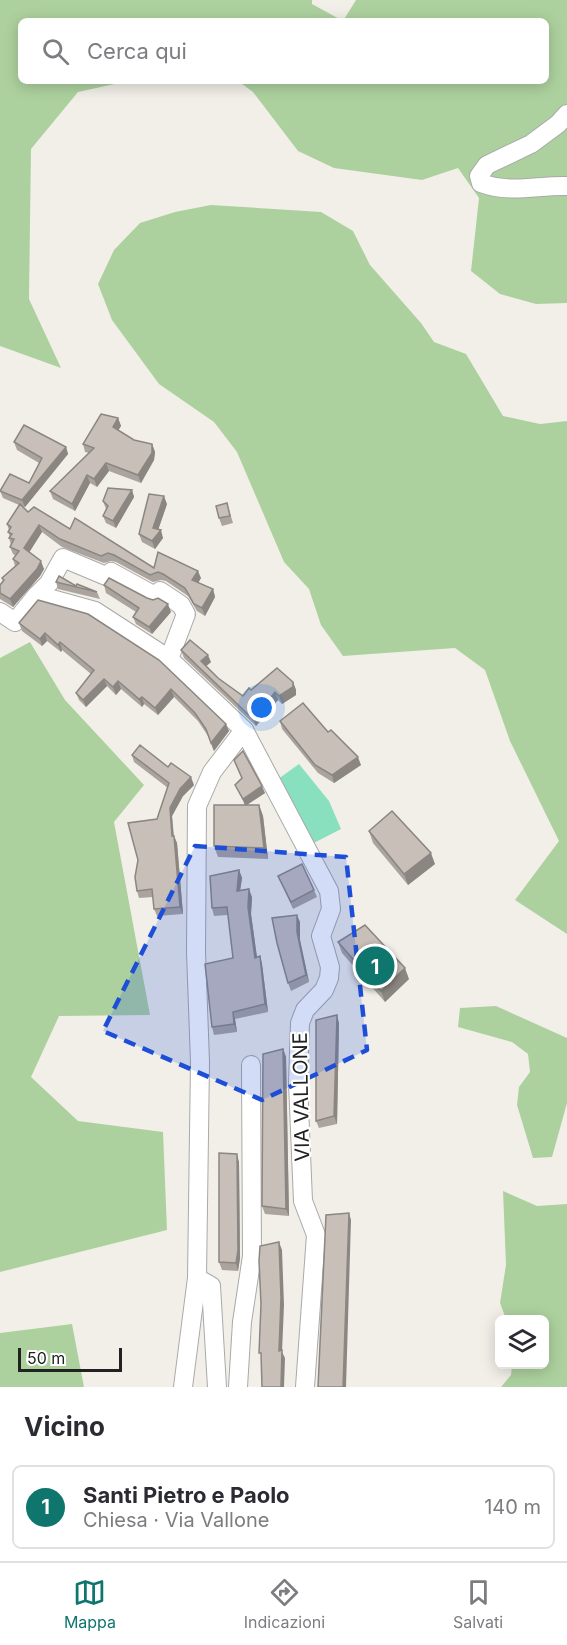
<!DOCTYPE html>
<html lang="it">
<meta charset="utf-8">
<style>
:root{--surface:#fff;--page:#f2f2f3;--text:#2b2b33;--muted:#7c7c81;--line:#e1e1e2;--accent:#0f766e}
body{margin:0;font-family:Inter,sans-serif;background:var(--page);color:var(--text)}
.controls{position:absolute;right:18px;bottom:18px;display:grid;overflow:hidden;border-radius:9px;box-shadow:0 3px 15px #0003}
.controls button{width:54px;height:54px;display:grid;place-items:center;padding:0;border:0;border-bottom:2px solid var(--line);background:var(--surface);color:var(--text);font:30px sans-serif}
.scale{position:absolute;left:18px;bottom:15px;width:104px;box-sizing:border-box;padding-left:6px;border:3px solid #222;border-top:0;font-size:16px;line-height:21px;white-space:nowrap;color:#222;-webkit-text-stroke:4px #fff;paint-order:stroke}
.you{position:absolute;left:262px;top:708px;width:21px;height:21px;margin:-15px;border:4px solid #fff;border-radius:50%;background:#1a73e8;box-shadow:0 0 0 9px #1a73e833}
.badge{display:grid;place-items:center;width:39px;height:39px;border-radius:50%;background:var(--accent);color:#fff;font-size:20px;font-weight:700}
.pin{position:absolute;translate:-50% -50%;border:3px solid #fff;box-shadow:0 2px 6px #0006}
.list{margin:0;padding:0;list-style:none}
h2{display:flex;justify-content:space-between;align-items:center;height:78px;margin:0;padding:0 24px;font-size:26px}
h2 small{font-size:20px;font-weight:400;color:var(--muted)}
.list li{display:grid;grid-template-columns:39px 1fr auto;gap:18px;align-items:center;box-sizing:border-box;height:84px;margin:0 12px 12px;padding:0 12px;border:2px solid var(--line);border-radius:9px}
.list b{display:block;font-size:22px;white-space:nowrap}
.list p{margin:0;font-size:20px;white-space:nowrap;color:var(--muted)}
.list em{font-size:20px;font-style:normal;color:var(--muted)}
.icon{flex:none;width:33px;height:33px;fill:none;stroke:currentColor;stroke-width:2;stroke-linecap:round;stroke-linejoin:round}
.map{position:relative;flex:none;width:567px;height:1387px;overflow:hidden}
.search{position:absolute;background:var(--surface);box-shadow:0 3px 15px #0003;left:18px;right:18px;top:18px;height:66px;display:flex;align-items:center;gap:15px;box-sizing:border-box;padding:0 21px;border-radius:9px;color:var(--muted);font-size:22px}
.sheet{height:174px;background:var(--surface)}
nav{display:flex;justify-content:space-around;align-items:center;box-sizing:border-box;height:84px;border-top:2px solid var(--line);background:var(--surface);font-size:16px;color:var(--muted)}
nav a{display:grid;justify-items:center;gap:3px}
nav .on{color:var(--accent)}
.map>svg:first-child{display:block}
.forest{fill:#add19e}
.pitch{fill:#88e0be}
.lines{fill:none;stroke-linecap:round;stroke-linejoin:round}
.minor-casing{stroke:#a9a9a9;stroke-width:20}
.minor{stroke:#fff;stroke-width:18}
.wall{fill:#aba49e}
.shaded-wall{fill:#8b8681}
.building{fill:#c7bfb8;stroke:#8b8681;stroke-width:1.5}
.marked{fill:#1d4ed8;fill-opacity:0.2;stroke:#1d4ed8;stroke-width:4.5;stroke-dasharray:12 8;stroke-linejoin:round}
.labels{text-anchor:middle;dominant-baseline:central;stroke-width:4.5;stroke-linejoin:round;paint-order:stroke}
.street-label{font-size:20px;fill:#222;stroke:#fff}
</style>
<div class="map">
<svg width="567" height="1387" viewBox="0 0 567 1387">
<rect width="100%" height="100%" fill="#f2efe9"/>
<g class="forest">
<path d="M0,0H312V4L343,21H21V81H128L78,92L31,149L29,299L61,368L0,346Z"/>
<path d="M356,0H567V303L536,304L500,294L471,271L479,198L458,168L422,180L334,168L298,151L253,92L238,81H546V21H343Z"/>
<path d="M211,205L321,212L353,231L370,265L421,323L434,342L466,354L503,416L540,424L567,421V934L515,900L559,841L510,741L485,670L455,648L343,656L321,625L309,589L284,562L237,452L214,422L159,384L112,320L98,284L114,250L140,223L175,212Z"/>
<path d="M30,642L65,700L144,785L114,822L150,1015L59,1016L31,1077L78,1121L163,1132L167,1230L0,1272V658Z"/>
<path d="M496,1006L567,1038V1103L552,1157L533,1158L517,1105L519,1087L530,1072L528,1054L512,1042L458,1027L460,1008Z"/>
<path d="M503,1191L537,1206L567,1204V1387H501L511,1375L512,1365L544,1364V1320L506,1319L500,1303L506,1265Z"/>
<path d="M72,1324L84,1387H0V1333Z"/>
</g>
<path class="pitch" d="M299,764L329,801L341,829L308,846L274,782Z"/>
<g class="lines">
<defs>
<g id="minor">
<path d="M567,114L558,124L531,144L487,165L479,176L481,183C510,194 538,185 567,186"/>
<path d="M37,595L49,583L63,558L106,576L111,572L155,596L160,591L181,605L186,614L169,659"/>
<path d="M0,612L15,622L37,595L95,611L169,659L244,730L212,772L197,806L196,952L200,1062L197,1278L183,1387"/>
<path d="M244,730L329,891L331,909L321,936L330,967L329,978L324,990L305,1010L300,1023L298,1083L303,1201L316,1235L305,1387"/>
<path d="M197,1278L211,1286L217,1387"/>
<path d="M238,1387L242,1322L252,1256L251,1065"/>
</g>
</defs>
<use href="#minor" class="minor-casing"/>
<use href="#minor" class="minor"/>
</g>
<g class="wall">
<path d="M118,418L121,426L118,430L134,440L152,444L155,452L154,460L141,483L109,471L97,487L90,483L75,511L53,499L50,491L89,453L85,452L83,444Z"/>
<path d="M14,442L66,447L68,454L25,507L21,506L28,512L70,529L154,568L201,578L198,583L213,589L215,597L205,616L197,611L188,596L166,581L161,580L153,582L116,562L111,561L104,563L62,547L42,532L29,552L44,569L40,576L13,607L0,599V585L3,581L2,578L15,566L13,559L16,556L13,554L10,547L11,545L9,538L10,537L8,532L9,530L7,524L19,505L3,498L0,491L29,483L39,463L17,450Z"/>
<path d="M132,490L134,497L116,528L106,523L103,516L106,509L103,501Z"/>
<path d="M227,503L233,523L222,526L219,518Z"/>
<path d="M167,504L158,530L163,538L155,549L142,542L139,534Z"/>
<path d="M56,582L97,592L100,599L58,589Z"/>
<path d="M104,585L147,598L171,612L152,634L136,624L133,617L136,612L106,593Z"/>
<path d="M88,614L229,731L214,751L208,736L198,721L174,697L158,715L144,704L142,707L121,689L116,695L107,686L86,707L79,700L76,693L91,674L62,650L61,652L47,641L42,646L22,631L19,623Z"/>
<path d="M181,650L211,662L206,666L218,678L243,696L251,690L293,682L296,690V695L282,704L278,700L256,726L184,658Z"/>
<path d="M280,721L328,732L361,765L334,783L318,773L282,729Z"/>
<path d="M132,755L168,767L194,785L183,796L172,816L174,836L177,843L183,914L157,916L154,909L153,897L139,898L137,891L157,819L168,788L134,762Z"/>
<path d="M234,760L265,793L247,805H259L263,816L268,859L218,857L214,846L245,805L235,785L242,779Z"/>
<path d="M369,831L435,864L408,885L373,843Z"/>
<path d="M239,870L242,878L240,890L252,897L251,914L257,957L260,956L262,964L268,1012L235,1019L237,1032L214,1035L212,1027L233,958L228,915L214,916L212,908Z"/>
<path d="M278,876L314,890L317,897L293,909Z"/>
<path d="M300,922V940L309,982L291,991L288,983Z"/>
<path d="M338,942L409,979L385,1002L342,953Z"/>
<path d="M339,1023L337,1124L319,1128L316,1121Z"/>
<path d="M283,1049L286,1057L289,1216L265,1214L262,1206Z"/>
<path d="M239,1162L240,1258L238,1271L222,1270L219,1262Z"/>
</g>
<g class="shaded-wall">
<path d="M118,418L121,426L116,434L113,427Z"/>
<path d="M152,444L155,452L154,460L141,483L138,475Z"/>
<path d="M66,447L68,454L25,507L22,500Z"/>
<path d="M106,463L109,471L97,487L94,479Z"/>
<path d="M87,475L90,483L75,511L72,504Z"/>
<path d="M132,490L134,497L116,528L113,521Z"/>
<path d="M164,496L167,504L156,536L153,528Z"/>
<path d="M39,525L42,532L27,556L24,548Z"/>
<path d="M161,530L163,538L155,549L152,541Z"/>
<path d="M41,561L44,569L40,576L13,607L10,599Z"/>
<path d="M198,571L201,578L195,588L192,580Z"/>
<path d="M213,589L215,597L205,616L202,608Z"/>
<path d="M168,604L171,612L152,634L149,627Z"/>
<path d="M45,633L47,641L42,646L40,639Z"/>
<path d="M60,642L62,650L61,652L58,645Z"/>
<path d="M208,655L211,662L203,669L201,661Z"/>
<path d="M104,679L107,686L86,707L83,700Z"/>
<path d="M118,681L121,689L116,695L113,687Z"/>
<path d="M293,682L296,690V695L282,704L279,696Z"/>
<path d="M171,689L174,697L158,715L155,708Z"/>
<path d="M275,692L278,700L256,726L253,719Z"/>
<path d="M142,697L144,704L142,707L139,699Z"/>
<path d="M226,724L229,731L214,751L211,743Z"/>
<path d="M358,757L361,765L334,783L332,775Z"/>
<path d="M191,777L194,785L183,796L172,816L174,843L172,836L170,808L180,789Z"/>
<path d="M262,786L265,793L245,806L243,799Z"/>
<path d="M259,805L263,816L268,859L264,848Z"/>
<path d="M174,836L177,843L183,914L180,907Z"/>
<path d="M431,853L435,864L408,885L404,874Z"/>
<path d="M239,870L242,878L239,898L237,891Z"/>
<path d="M249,889L252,897L251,914L258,965L255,958L248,907Z"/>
<path d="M297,915L300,922V940L309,982L306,975L297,932Z"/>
<path d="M260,956L262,964L268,1012L265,1004Z"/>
<path d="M405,968L409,979L385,1002L381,991Z"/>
<path d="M233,1012L235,1019L237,1032L234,1024Z"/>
<path d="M337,1015L339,1023L337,1124L334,1116Z"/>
<path d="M283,1049L286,1057L289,1216L286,1209Z"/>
<path d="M237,1154L239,1162L240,1258L238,1271L236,1263Z"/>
<path d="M349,1213L351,1220L346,1387H343Z"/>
<path d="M279,1242L282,1250L284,1305L282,1352L285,1358L284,1387H281L279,1351Z"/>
</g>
<g class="building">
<path d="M101,414L118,418L113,427L134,440L152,444V453L138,475L106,463L94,479L87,475L72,504L50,491L94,448L83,444Z"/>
<path d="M24,425L66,447L22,500L0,491L10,474L29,483L42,458L14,442Z"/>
<path d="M108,488L132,490L113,521L103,516L108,506L103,501Z"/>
<path d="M149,494L164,496L153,528L161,530L152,541L139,534Z"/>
<path d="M227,503L230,516L219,518L216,506Z"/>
<path d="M20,504L28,512L34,507L70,529L75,518L154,568L158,552L198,571L192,580L213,589L202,608L194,604L185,588L163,574L158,572L150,575L114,555L108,553L101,556L60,539L39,525L24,548L41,561L37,569L10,599L0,593V585L4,580L2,578L19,563L13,559L19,551L10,547L14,539L9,538L12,534L8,532L11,527L7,524Z"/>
<path d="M59,576L76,586L77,584L97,592L56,582Z"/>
<path d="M109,578L147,598L153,600L158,598L168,604L149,627L133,617L139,608L104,585Z"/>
<path d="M38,600L88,614L159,660L226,724L211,743L206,729L195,713L171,689L155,708L142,697L139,699L118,681L113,687L104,679L83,700L76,693L94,670L60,642L58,645L45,633L40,639L19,623Z"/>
<path d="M190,640L208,655L201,661L218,678L243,696L249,688L251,690L277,668L293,682V687L279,696L275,692L253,719L181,650Z"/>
<path d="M303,703L328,732L331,730L358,757L332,775L315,765L280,721Z"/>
<path d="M140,745L168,767L171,763L191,777L180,789L170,808L172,836H174L180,907L154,909L152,889L137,891L135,877L138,860L128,823L157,819L169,783L132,755Z"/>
<path d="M243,751L262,786L243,799L235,785L242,778L234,760Z"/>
<path d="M214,805H259L264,848L214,846Z"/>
<path d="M392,811L431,853L404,874L369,831Z"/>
<path d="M302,864L314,890L291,902L278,876Z"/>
<path d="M239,870L237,891L249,889L248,907L255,958L260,956L265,1004L233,1012L234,1024L212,1027L205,964L233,958L227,907L212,908L210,876Z"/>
<path d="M297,915V932L306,975L288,983L277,943L272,918Z"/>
<path d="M365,925L405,968L381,991L338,942Z"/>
<path d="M337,1015L334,1116L316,1121V1020Z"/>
<path d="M283,1049L286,1209L262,1206L263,1054Z"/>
<path d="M219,1153L237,1154L238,1250L236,1263L219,1262Z"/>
<path d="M349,1213L343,1387H318L326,1215Z"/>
<path d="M279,1242L281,1298L279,1351L282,1350L281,1387H262L261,1353H259L261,1304L259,1261L260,1246Z"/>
</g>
<path class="marked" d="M195,846L346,857L367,1050L262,1100L103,1031Z"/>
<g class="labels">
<g class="street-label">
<text transform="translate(301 1097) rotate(-91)">VIA VALLONE</text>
</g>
</g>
</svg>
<div class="controls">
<button><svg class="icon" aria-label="layers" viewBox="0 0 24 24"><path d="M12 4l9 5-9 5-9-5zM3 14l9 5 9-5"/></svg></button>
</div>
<div class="scale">50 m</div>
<div class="you"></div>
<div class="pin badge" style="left:375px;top:966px">1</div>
<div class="search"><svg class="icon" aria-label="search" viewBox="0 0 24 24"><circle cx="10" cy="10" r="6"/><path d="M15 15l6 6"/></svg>Cerca qui</div>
</div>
<section class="sheet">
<h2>Vicino<small></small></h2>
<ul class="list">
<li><span class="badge">1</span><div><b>Santi Pietro e Paolo</b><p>Chiesa · Via Vallone</p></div><em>140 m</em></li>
</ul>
</section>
<nav>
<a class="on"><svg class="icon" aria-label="map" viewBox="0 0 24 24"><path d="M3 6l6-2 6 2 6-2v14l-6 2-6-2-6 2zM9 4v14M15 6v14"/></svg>Mappa</a>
<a><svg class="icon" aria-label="directions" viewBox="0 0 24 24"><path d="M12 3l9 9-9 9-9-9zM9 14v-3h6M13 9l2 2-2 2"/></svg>Indicazioni</a>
<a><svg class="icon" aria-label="saved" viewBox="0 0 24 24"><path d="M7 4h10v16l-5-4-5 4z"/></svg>Salvati</a>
</nav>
